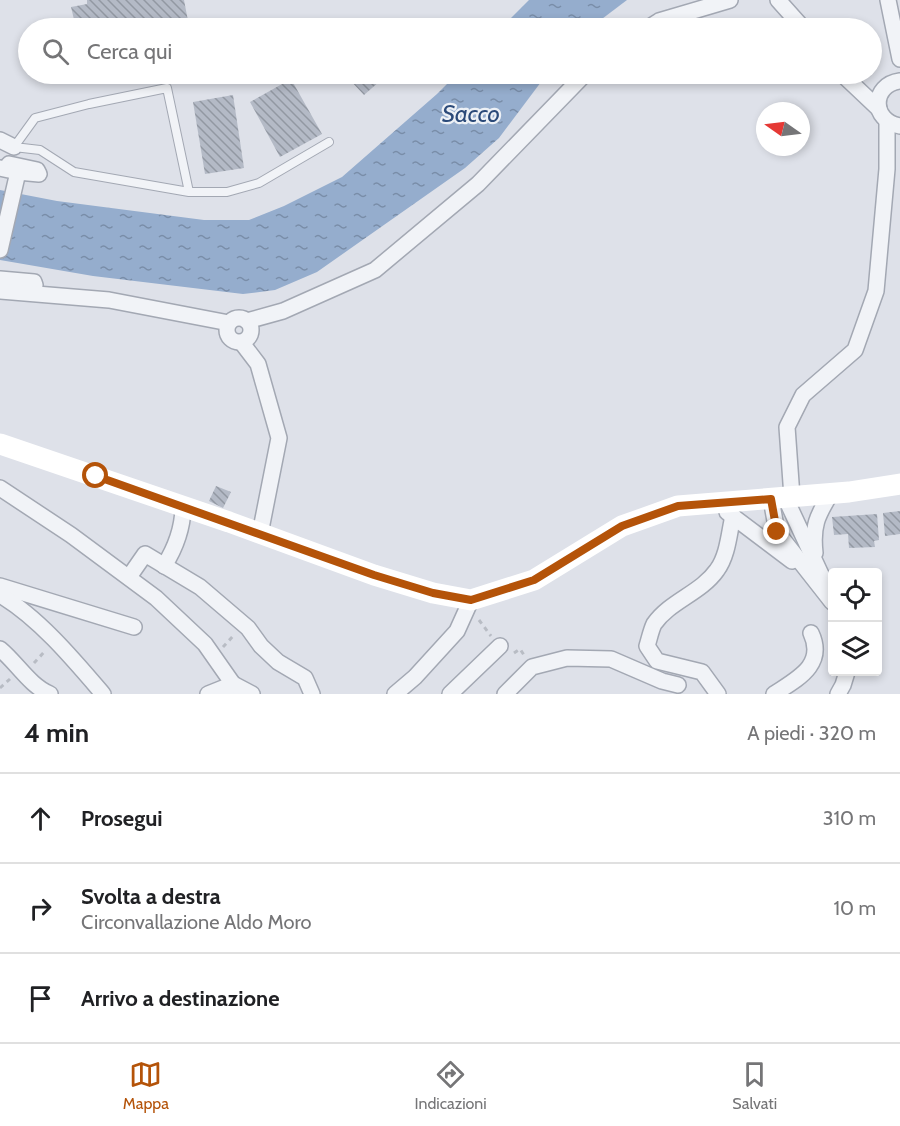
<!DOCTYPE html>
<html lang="it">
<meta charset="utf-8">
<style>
:root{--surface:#fff;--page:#f6f6f6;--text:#202124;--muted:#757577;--line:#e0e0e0;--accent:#b45309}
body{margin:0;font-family:Cabin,sans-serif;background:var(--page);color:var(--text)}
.controls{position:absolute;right:18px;bottom:18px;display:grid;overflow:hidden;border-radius:6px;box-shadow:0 3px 9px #0003}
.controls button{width:54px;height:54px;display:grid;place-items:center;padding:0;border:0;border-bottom:2px solid var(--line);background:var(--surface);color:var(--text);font:30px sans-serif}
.compass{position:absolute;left:756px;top:102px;width:54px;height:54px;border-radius:50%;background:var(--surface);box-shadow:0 3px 9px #0003;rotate:284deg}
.stop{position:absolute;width:18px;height:18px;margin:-14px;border:4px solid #b45309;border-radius:50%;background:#fff}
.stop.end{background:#b45309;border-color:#fff;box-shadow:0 2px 6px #0008}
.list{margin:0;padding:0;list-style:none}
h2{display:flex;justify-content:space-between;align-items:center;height:78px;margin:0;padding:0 24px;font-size:26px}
h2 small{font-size:20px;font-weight:400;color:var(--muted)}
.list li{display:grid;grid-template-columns:39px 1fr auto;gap:18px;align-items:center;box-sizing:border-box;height:90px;padding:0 24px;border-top:2px solid var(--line)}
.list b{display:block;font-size:22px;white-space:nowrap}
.list p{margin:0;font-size:20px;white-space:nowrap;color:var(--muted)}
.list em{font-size:20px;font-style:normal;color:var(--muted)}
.icon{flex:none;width:33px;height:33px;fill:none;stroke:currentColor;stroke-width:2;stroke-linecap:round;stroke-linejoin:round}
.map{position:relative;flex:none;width:900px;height:694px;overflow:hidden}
.search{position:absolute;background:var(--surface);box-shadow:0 3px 9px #0003;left:18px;right:18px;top:18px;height:66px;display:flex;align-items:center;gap:15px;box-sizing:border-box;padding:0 21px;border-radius:33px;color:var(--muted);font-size:22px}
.sheet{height:348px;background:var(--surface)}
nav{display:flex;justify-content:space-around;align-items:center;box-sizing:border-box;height:84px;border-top:2px solid var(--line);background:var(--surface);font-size:16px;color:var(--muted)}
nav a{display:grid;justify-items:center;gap:3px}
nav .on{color:var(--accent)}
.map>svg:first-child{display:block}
.water{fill:url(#water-ripples)}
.building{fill:url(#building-back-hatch)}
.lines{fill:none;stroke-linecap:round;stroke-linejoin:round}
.lane-casing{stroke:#a3a8b3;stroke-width:10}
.street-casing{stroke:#a3a8b3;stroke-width:18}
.path{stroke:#b8bcc4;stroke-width:3;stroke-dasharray:4.5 4.5;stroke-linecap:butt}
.lane{stroke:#f1f3f7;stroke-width:8}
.street{stroke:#f1f3f7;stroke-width:15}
.secondary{stroke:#fff;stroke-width:21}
.route{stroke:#b45309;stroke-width:8}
.labels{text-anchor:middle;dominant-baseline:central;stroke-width:4.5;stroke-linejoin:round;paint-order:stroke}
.water-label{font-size:24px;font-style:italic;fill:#2b4a79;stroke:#edf1f6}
</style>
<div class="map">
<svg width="900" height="694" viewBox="0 0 900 694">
<defs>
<pattern id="water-ripples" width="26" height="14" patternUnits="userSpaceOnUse" patternTransform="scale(1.5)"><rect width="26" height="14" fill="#95adcd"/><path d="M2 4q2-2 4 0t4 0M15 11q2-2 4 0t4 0" fill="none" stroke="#798da8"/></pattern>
<pattern id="building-back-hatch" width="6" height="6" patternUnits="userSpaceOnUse" patternTransform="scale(1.5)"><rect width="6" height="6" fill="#b4bac6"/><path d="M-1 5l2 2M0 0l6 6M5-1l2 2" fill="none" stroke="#9298a2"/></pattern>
</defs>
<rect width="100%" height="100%" fill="#dee1e9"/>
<g class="water">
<path d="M529,0H627L590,28H501Z"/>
<path d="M457,74H547L499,138L465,168L317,272L275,290L243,294L93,276L0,260V190L57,201L204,220H249L284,206L342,177L437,94Z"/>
</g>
<g class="building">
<path d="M87,0H184L189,26L174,28H76L71,7L87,4Z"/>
<path d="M355,74H388L364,95L349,79Z"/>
<path d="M291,79L322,134L280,157L250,102Z"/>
<path d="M233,95L244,168L205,174L193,102Z"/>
<path d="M216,486L231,492L223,508L209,501Z"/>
<path d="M900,511V534L885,536L883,513Z"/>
<path d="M877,514L879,540L874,541L875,547L849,548L848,534L834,535L832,517Z"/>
</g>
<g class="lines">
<defs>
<path id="lane" d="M189,192L167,88L89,104L35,118L14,147L40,150L74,172L189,192H227L259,183L329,142"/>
<g id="street">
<path d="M778,0L803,28"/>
<path d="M888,0L900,59"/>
<path d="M648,28L659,21L730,0"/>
<path d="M842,74L879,109"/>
<path d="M900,81C871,85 871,121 900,126"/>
<path d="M0,140L14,147"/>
<path d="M9,164L37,170L39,174L18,172"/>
<path d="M0,168L18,172L0,250"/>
<path d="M0,279L34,282L35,285L31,287L17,284"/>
<path d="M0,291L109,300L229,323"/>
<circle cx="239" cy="330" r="12"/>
<path d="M247,321L283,311L375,270L478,184L585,74"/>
<path d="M242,343L258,364L279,438L260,534"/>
<path d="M0,488L71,535L156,598L205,644L233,684L235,694"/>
<path d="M785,497L825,583"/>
<path d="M792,497L787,427L803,395L855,350L876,291L887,169V121"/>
<path d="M771,499L777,532L832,602"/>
<path d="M727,512L792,561"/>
<path d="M815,553C812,526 817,516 831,493"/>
<path d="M164,566C176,547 183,528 183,506"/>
<path d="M129,577L145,554L200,587L248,628L261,646L278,662L305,678L312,694"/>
<path d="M0,586L134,627"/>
<path d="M0,595C38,617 74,660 103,694"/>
<path d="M0,649C17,663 30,686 50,694"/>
<path d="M208,694L233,684L252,694"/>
<path d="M395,694L415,677L457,631L471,600"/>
<path d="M450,694L500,646"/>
<path d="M505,694L532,667L567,658L611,659L662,681L678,685"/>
<path d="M718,694L702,672L657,661L647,646C649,640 651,630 654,624C670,601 701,593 717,570C728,555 729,533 733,516"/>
<path d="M774,694C797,679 826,665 811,633"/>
<path d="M838,694L843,685L847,672"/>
</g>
</defs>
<use href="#lane" class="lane-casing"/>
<use href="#street" class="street-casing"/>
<g class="path">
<path d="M479,620L491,636"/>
<path d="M223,647L235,634"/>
<path d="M514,653L520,649L524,655"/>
<path d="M34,663L46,650"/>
<path d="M0,688L10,679"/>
</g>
<use href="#lane" class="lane"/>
<use href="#street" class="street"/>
<path class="secondary" d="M0,444L229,522L374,575L433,593L471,600L534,580L622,526L678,506L849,492L900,484"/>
</g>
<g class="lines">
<path class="route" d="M96,476L374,575L433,593L471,600L534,580L622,526L678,506L771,499L777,532"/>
</g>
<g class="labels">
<g class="water-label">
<text x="471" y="113">Sacco</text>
</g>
</g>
</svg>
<div class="controls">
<button><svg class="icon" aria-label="locate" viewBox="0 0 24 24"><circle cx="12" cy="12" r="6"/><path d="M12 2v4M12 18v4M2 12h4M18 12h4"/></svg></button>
<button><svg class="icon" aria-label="layers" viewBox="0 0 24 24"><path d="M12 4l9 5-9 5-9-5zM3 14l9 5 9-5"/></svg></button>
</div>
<svg class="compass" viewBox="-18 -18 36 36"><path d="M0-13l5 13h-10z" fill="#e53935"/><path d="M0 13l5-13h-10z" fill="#757577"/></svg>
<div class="stop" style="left:96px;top:476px"></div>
<div class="stop end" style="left:777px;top:532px"></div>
<div class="search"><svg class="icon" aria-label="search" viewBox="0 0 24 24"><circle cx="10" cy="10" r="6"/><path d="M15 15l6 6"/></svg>Cerca qui</div>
</div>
<section class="sheet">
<h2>4 min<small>A piedi · 320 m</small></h2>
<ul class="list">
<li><svg class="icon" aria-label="ahead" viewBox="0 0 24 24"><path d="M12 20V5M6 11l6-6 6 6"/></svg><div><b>Prosegui</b></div><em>310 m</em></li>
<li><svg class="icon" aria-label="right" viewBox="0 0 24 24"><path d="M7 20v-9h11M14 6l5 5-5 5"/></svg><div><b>Svolta a destra</b><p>Circonvallazione Aldo Moro</p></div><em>10 m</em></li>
<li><svg class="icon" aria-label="arrive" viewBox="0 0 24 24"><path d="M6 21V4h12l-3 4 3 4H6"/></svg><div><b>Arrivo a destinazione</b></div></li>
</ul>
</section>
<nav>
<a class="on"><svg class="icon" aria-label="map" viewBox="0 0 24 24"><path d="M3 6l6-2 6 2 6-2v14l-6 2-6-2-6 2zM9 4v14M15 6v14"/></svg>Mappa</a>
<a><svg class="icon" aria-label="directions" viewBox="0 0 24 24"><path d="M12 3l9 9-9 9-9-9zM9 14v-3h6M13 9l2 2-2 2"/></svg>Indicazioni</a>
<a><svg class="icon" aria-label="saved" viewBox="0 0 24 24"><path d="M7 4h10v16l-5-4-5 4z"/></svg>Salvati</a>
</nav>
